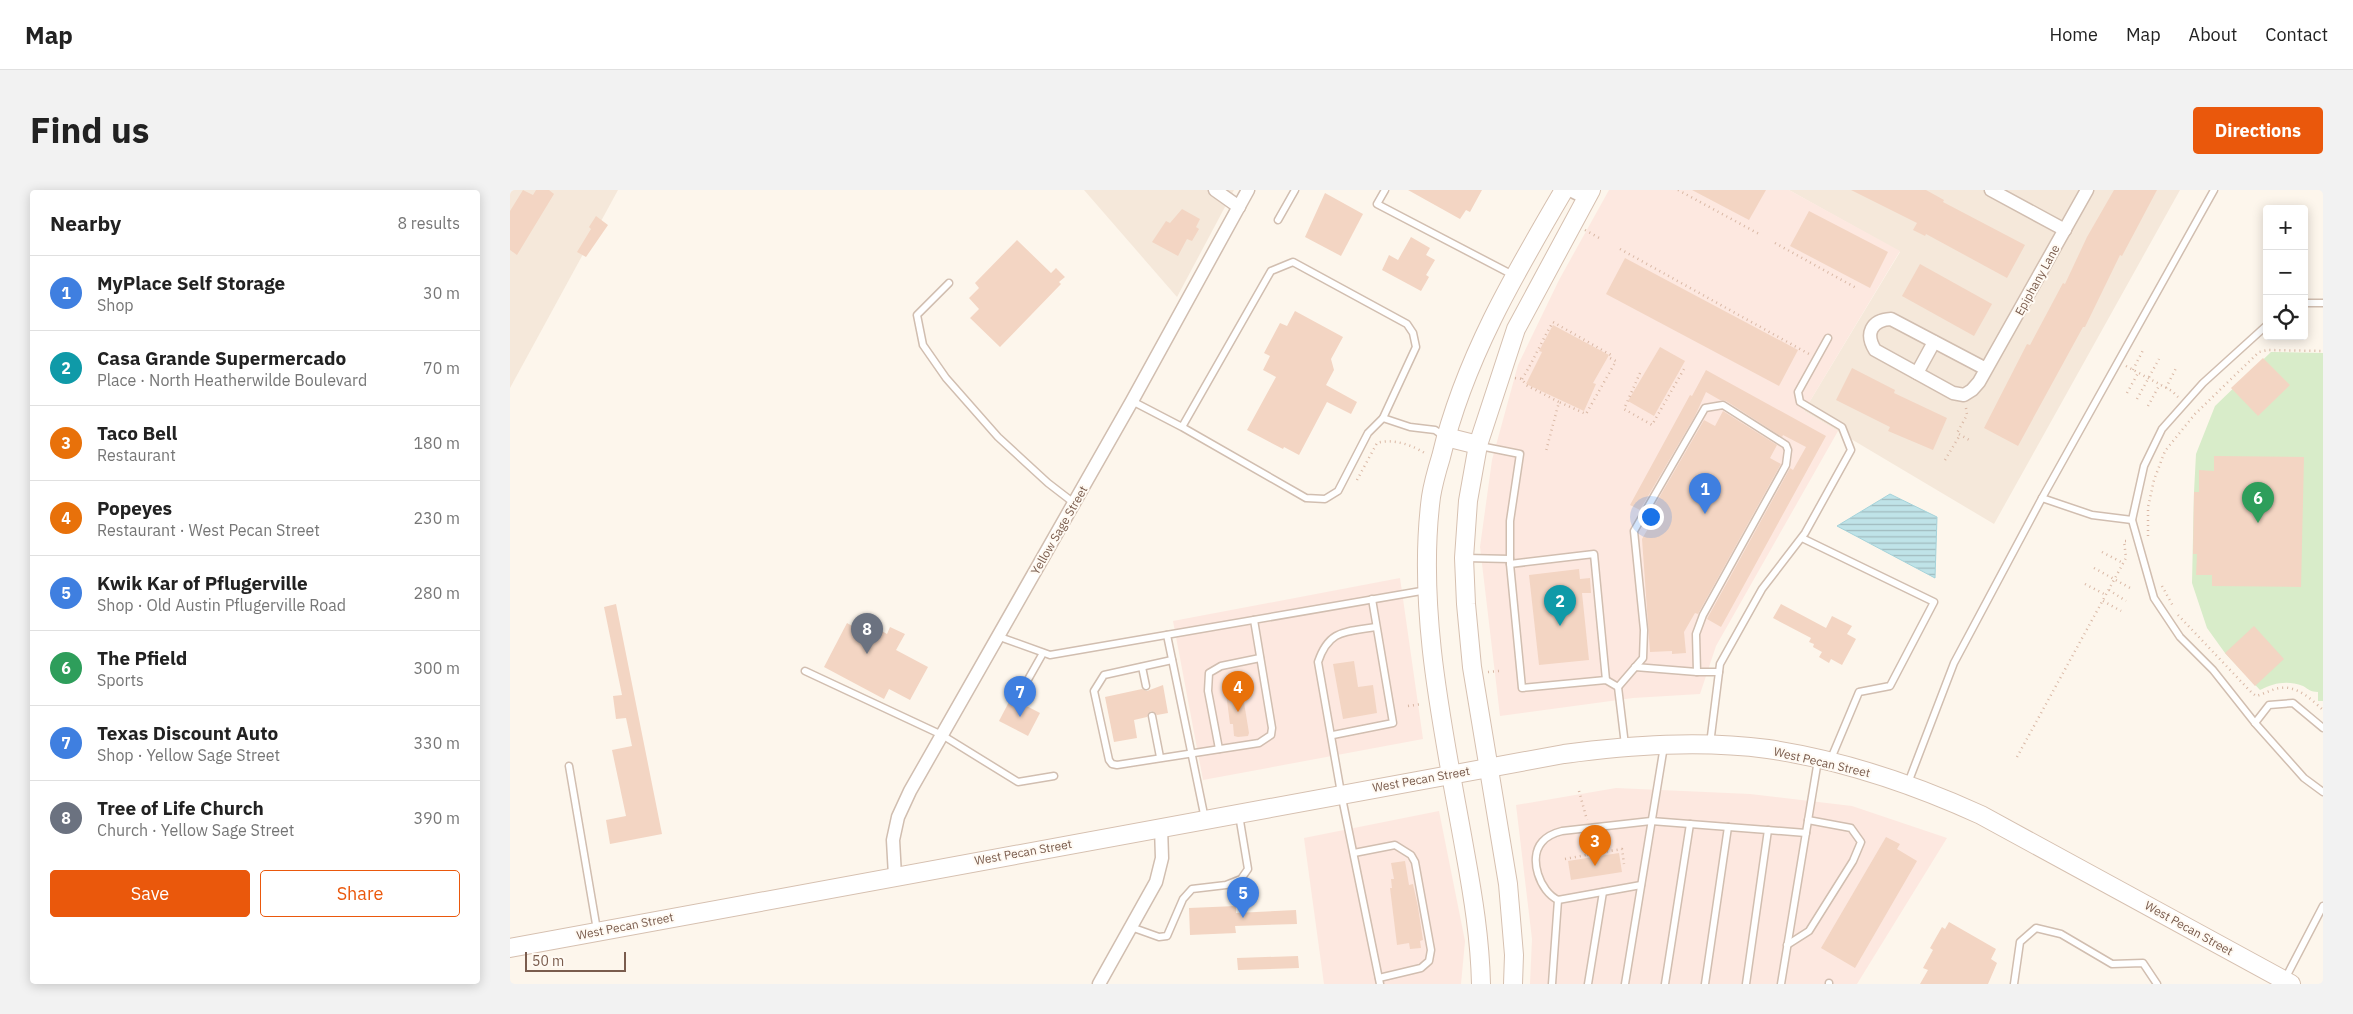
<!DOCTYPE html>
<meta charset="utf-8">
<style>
:root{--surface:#fff;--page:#f2f2f2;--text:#222;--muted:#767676;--line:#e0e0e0;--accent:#ea580c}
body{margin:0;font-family:"IBM Plex Sans",sans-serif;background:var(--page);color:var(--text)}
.controls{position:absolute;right:15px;top:15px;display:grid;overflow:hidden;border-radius:5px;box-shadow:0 2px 12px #0003}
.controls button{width:45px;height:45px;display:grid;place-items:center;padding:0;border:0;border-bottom:1px solid var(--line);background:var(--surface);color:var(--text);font:25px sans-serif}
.scale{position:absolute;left:15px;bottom:12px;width:101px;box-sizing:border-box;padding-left:5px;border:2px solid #7a5c4d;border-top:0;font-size:14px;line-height:18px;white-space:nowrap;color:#7a5c4d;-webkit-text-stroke:4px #fffaf3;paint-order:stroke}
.you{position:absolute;left:1140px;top:326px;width:18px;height:18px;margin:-12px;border:4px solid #fff;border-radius:50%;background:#1a73e8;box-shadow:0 0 0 8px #1a73e833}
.badge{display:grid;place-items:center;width:32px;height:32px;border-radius:50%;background:var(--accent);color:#fff;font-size:16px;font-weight:700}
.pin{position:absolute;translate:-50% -41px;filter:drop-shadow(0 1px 2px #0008)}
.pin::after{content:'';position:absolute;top:26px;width:18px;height:15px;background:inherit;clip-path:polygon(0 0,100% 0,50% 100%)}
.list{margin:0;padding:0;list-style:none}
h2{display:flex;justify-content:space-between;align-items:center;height:65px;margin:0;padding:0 20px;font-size:21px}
h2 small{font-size:16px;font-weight:400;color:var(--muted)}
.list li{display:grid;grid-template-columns:32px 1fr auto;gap:15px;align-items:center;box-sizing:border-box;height:75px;padding:0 20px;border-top:1px solid var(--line)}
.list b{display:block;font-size:19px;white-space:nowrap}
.list p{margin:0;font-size:16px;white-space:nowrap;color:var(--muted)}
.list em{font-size:16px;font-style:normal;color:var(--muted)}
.actions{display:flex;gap:10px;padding:15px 20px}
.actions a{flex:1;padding:11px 0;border:1px solid var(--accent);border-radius:5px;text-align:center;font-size:18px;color:var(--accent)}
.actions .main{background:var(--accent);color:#fff}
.icon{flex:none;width:28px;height:28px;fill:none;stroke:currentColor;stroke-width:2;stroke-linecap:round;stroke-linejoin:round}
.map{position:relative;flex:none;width:1813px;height:794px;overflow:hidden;border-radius:5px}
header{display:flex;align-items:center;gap:30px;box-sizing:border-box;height:70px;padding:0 25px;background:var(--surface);border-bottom:1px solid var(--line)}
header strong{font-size:24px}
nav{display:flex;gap:28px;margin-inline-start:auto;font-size:18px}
.intro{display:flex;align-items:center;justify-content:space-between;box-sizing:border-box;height:120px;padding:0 30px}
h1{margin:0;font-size:35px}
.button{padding:12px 22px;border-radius:5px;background:var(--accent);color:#fff;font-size:18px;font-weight:700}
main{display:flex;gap:30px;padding:0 30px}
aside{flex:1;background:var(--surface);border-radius:5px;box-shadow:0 2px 12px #0003}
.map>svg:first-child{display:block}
.residential{fill:#f5e8da}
.commercial{fill:#fde8e0}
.pitch{fill:#d8ecc9}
.water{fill:url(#water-rules);stroke:#a5d3da}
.building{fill:#f3d5c3}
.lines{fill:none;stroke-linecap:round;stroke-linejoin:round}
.lane-casing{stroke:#d1beb0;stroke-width:9}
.street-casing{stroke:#d1beb0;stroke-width:15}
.secondary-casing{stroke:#d6c0b0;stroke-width:20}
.path{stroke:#d9b8a5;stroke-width:2.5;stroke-dasharray:1 4;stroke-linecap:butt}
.lane{stroke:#fff;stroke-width:6}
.street{stroke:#fff;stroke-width:12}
.secondary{stroke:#fff;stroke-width:18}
.labels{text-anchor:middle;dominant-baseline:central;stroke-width:4;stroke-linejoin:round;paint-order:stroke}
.street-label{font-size:12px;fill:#7a5c4d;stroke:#fffaf3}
</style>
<header>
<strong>Map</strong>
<nav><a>Home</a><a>Map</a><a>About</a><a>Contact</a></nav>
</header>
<div class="intro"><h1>Find us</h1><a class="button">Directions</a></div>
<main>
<aside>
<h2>Nearby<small>8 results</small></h2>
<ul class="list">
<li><span class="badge" style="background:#3f7fe0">1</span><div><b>MyPlace Self Storage</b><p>Shop</p></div><em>30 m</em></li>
<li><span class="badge" style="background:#0f9aa8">2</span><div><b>Casa Grande Supermercado</b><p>Place · North Heatherwilde Boulevard</p></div><em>70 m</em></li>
<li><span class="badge" style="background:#e8710a">3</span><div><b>Taco Bell</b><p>Restaurant</p></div><em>180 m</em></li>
<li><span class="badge" style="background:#e8710a">4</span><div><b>Popeyes</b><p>Restaurant · West Pecan Street</p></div><em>230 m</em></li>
<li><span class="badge" style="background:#3f7fe0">5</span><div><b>Kwik Kar of Pflugerville</b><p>Shop · Old Austin Pflugerville Road</p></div><em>280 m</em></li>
<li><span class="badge" style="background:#2e9e5b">6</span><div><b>The Pfield</b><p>Sports</p></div><em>300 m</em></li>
<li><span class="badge" style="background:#3f7fe0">7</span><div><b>Texas Discount Auto</b><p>Shop · Yellow Sage Street</p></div><em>330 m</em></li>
<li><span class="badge" style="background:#6b7280">8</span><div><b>Tree of Life Church</b><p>Church · Yellow Sage Street</p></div><em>390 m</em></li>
</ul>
<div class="actions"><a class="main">Save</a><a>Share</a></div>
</aside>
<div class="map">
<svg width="1813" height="794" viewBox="0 0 1813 794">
<defs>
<pattern id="water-rules" width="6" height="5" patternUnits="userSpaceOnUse" patternTransform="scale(1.25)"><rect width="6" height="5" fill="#bfe3e8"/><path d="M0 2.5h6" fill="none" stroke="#a0bbbe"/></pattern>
</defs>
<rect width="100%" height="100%" fill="#fdf6ec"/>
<g class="residential">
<path d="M0,0H108L0,198Z"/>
<path d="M574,0H724L667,107Z"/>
<path d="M1279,0H1670L1484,334L1294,221L1390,62Z"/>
</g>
<g class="commercial">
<path d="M1099,0H1279L1390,61L1294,221L1328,241L1206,456L1190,504L1123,508L990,526L970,357L982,270L1008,175L1049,90Z"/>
<path d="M890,388L913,549L693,590L663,431Z"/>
<path d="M1106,598L1240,604L1342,616L1437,648L1347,794H1020L1022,749L1006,615Z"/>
<path d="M929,621L955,751L951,794H814L794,648Z"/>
</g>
<path class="pitch" d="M1761,162L1813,163V511H1808V502C1801,502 1798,499 1793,496C1777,490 1764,493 1750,500L1715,463L1697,438L1682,393L1684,302L1686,264L1705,216Z"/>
<path class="water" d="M1380,304L1427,327L1425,388L1327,336Z"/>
<g class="building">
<path d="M13,0L23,5L26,0H39L44,4L7,65L0,60V21Z"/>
<path d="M898,0H972L960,22L956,20L950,29Z"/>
<path d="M1182,0H1256L1239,30Z"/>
<path d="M1341,0H1416L1434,10L1433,12L1515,55L1497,88L1416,44L1415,46L1403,40L1407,33Z"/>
<path d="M1604,0H1647L1612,66L1610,65L1575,137H1573L1508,256L1474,238L1517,154L1520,155L1553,93L1555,94L1577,47Z"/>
<path d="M815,3L853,24L831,66L795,47Z"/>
<path d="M672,19L690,29L686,37L689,39L682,51L677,49L668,66L642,52L656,31L660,33Z"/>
<path d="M1299,21L1378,62L1360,98L1280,56Z"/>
<path d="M86,26L98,35L76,67L67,62L81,39L79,37Z"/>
<path d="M901,47L920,58L916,65L925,70L916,85L919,87L911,101L872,80L879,65L888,70Z"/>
<path d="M507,50L541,83L546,78L555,87L549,92L551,94L490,157L460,128L469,119L459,108L469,98L465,93Z"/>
<path d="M1115,68L1288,160L1269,196L1096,104Z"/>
<path d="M1410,74L1482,114L1464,146L1392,106Z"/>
<path d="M785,121L833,147L821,169L824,180L816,195L847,212L841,224L817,212L789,265L774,257L773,259L737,240L766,187L753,180L760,166L754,163L770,133L777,136Z"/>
<path d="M1043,135L1099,165L1083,193L1086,194L1074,221L1016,194L1032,162L1029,161Z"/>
<path d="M1150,157L1175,171L1144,226L1118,211Z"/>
<path d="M1753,168L1780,195L1748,226L1721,198Z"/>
<path d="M1342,178L1385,200L1384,203L1437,228L1423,260L1378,241L1380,237L1326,210Z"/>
<path d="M1196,180L1316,246L1211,437L1197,429L1198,427L1280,278L1283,280L1296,257L1273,245L1272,247L1216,211L1210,210L1196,202L1185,226L1130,320L1120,315L1180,205L1182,206Z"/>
<path d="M1213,221L1267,255L1260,268L1271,274L1188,424L1185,423L1174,442L1176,463L1162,464V461L1140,462L1132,349L1144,328L1139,325L1194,230L1205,236Z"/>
<path d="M1704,266L1794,267L1791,397L1702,396V385H1686L1687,364H1683L1684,302H1689V280L1704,281Z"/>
<path d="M1069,379L1070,389L1080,388L1081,403H1072L1079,470L1029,475L1019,385Z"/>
<path d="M106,414L152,644L100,654L96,630L116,626L102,560L122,556L116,528L106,529L103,506L112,505L94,417Z"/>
<path d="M1271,414L1316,438L1322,426L1342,436L1337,444L1346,449L1332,475L1321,469L1319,473L1309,467L1312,462L1303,457L1304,454L1299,452L1301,448L1263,428Z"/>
<path d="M337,433L354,443L359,434L377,444L380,437L395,444L386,460L418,477L400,510L379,499L374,509L314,477Z"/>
<path d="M1744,436L1774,469L1745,496L1715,463Z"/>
<path d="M844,471L848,497L863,495L867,523L833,529L823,474Z"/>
<path d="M653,495L658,523L647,525L641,521L637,527L624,530L627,548L604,552L595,507L632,499L637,501Z"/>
<path d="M732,500L739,543L738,546L728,547L724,546L723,534H720L716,503Z"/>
<path d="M501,508L530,523L518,546L489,531Z"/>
<path d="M1376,647L1390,654L1387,659L1407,671L1345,778L1311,758Z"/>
<path d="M1109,663L1112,682L1061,690L1058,671Z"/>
<path d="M895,671L899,695L903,694L908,717L913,750L910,751L911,758L900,759L899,753L887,755L880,698H882L881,689H884L881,673Z"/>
<path d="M726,716V723L786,720L787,734L725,736L726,743L680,745L679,718Z"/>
<path d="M1439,732L1486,759L1481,769L1487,773L1478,794H1410L1418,780L1413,778L1423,760L1420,758L1432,737L1435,739Z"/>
<path d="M788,766L789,778L728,780L727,768Z"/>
</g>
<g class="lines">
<defs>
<g id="lane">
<path d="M875,0L867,14L1003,85"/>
<path d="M768,30L785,0"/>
<path d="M439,93L407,125L413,155L436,188L488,247L538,293L564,313"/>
<path d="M1794,113H1813"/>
<path d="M1757,135L1693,193L1652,239L1634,276L1622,330L1644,408L1670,447L1703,480L1745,533L1794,588L1813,602"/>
<path d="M622,211L672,237L796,308L815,309L828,301L858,243L873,228L906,157L903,143L897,134L783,72L761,81L672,237"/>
<path d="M873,228L900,237L925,240L935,247"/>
<path d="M970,256L1010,264L1000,331V374L1012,498L1096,490L1108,497L1115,555"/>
<path d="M1532,308L1582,325L1622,330"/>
<path d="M1292,348L1424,412L1380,496L1349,502L1320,571"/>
<path d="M956,368L1000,369"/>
<path d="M1000,374L1084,364L1096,490"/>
<path d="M866,437C836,442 819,439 808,472L831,603L870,794"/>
<path d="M657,445L695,629"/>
<path d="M487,446L540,465L917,400"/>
<path d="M662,470L594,485L584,501L599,570L602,574L607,575L749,553L761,545L762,538L744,430"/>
<path d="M632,477L636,496"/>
<path d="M1125,477L1187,482"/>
<path d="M295,481L432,545L508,592L544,586"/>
<path d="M516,493L533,463"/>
<path d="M1108,497L1133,468L1134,440L1124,341L1195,218L1213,215L1276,255L1278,260L1276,275L1193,425L1186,444L1187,482H1209"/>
<path d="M642,526L650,567"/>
<path d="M1745,533L1759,515L1783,513L1813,538"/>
<path d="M823,545L883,533L862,409"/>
<path d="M1200,554L1210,474L1252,399L1295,343L1341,260L1332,237L1290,212L1288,202L1318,148"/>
<path d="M709,559L698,501L699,483L711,476L750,468"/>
<path d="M59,576L87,740"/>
<path d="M1398,593L1444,473L1532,308L1704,0"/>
<path d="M844,663L885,655L901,665L905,672L921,760L919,771L911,778L869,788"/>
<path d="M1131,695L1048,710C1030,702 1018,668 1032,652C1037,646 1044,643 1052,641L1141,631L1296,643"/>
<path d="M621,737L649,747L657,746L673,709L682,699L716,695L731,689L738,679L729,625"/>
<path d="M1277,755L1299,741L1343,671L1351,652L1341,638L1298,630"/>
<path d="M1775,789L1813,716"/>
<path d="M1042,794L1048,710"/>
<path d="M1078,794L1093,702"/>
<path d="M1115,794L1154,556"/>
<path d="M1155,794L1180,634"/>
<path d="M1195,794L1218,637"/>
<path d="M1236,794L1258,640"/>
<path d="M1271,794L1308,570"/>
<path d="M1319,794V793"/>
<path d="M1504,794L1510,752L1526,738L1551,744L1602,774L1633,773L1647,794"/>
</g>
<g id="street">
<path d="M705,0L729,17"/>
<path d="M1060,0L1076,8"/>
<path d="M1481,0L1555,40"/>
<path d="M1476,179L1381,129C1361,130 1355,144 1365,160L1443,203L1454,205L1462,200L1469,192L1577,0"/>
<path d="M1407,183L1424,152"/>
<path d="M385,686L383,650L388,627L400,601L622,211L738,0"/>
<path d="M589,794L646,692L652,668L651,637"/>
</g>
<g id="secondary">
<path d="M936,247L968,255"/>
<path d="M0,758L1054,564C1122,555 1190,550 1258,559C1332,570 1403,594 1471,625L1781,794"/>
<path d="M971,794C970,749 963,706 955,662C935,548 906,423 921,307C923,294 927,280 931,267C954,170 1004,85 1054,0"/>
<path d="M1003,794L1004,765L998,694L962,477L956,414L954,368L958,311L968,255L1006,139L1081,0"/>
</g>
</defs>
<use href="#lane" class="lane-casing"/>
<use href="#street" class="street-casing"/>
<use href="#secondary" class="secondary-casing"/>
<g class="path">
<path d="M1168,0L1249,44"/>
<path d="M1075,40L1091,49"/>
<path d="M1265,53L1348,99"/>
<path d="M1110,59L1299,164"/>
<path d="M1616,176L1662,201L1668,207"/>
<path d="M1623,180L1633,160"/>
<path d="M1130,183L1114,219L1142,235L1174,179"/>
<path d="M1005,188L1012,189L1016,195L1049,212L1036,261"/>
<path d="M1012,189C1024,170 1031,152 1043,132L1101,165L1100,168L1106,171L1076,224L1049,212"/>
<path d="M1656,198L1666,178"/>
<path d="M1617,203L1628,183"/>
<path d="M1627,209L1649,169"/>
<path d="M1638,216L1650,194"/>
<path d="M1456,218L1457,225L1447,243L1461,251"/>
<path d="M1435,270L1450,245"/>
<path d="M847,290L867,253C882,248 903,255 916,264"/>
<path d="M1638,346V317L1644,290L1655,261L1685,224L1749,162L1758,160L1813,161"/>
<path d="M1592,362L1613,373"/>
<path d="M1584,378L1622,399"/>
<path d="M1575,394L1596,405"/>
<path d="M1652,396L1663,416"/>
<path d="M1599,400L1616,411"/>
<path d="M1593,411L1611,421"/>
<path d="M1668,425L1742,503L1746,506C1754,504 1762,499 1770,498C1787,495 1802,510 1813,520"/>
<path d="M978,482L989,481"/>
<path d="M898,516L912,514"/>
<path d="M1507,567L1616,368L1614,351H1617"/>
<path d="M1069,601L1077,630"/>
<path d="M1076,661V665L1112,659L1114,674"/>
<path d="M1055,669L1076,665"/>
</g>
<use href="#lane" class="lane"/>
<use href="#street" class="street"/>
<use href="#secondary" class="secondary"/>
</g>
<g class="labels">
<g class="street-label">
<text transform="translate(1527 90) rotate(-61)">Epiphany Lane</text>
<text transform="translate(549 340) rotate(-60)">Yellow Sage Street</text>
<text transform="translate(1312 572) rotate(13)">West Pecan Street</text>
<text transform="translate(911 589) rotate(-10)">West Pecan Street</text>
<text transform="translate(513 662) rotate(-10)">West Pecan Street</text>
<text transform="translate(115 736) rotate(-11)">West Pecan Street</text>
<text transform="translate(1679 738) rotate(29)">West Pecan Street</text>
</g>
</g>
</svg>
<div class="controls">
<button>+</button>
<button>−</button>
<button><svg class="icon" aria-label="locate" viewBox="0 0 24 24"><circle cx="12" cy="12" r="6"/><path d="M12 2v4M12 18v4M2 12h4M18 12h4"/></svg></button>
</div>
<div class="scale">50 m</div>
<div class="you"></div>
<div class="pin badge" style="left:1195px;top:324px;background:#3f7fe0">1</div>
<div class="pin badge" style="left:1050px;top:436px;background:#0f9aa8">2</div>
<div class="pin badge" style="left:1085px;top:676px;background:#e8710a">3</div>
<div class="pin badge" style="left:728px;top:522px;background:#e8710a">4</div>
<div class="pin badge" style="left:733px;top:728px;background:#3f7fe0">5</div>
<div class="pin badge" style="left:1748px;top:333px;background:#2e9e5b">6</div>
<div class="pin badge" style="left:510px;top:527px;background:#3f7fe0">7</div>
<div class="pin badge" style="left:357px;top:464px;background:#6b7280">8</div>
</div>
</main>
